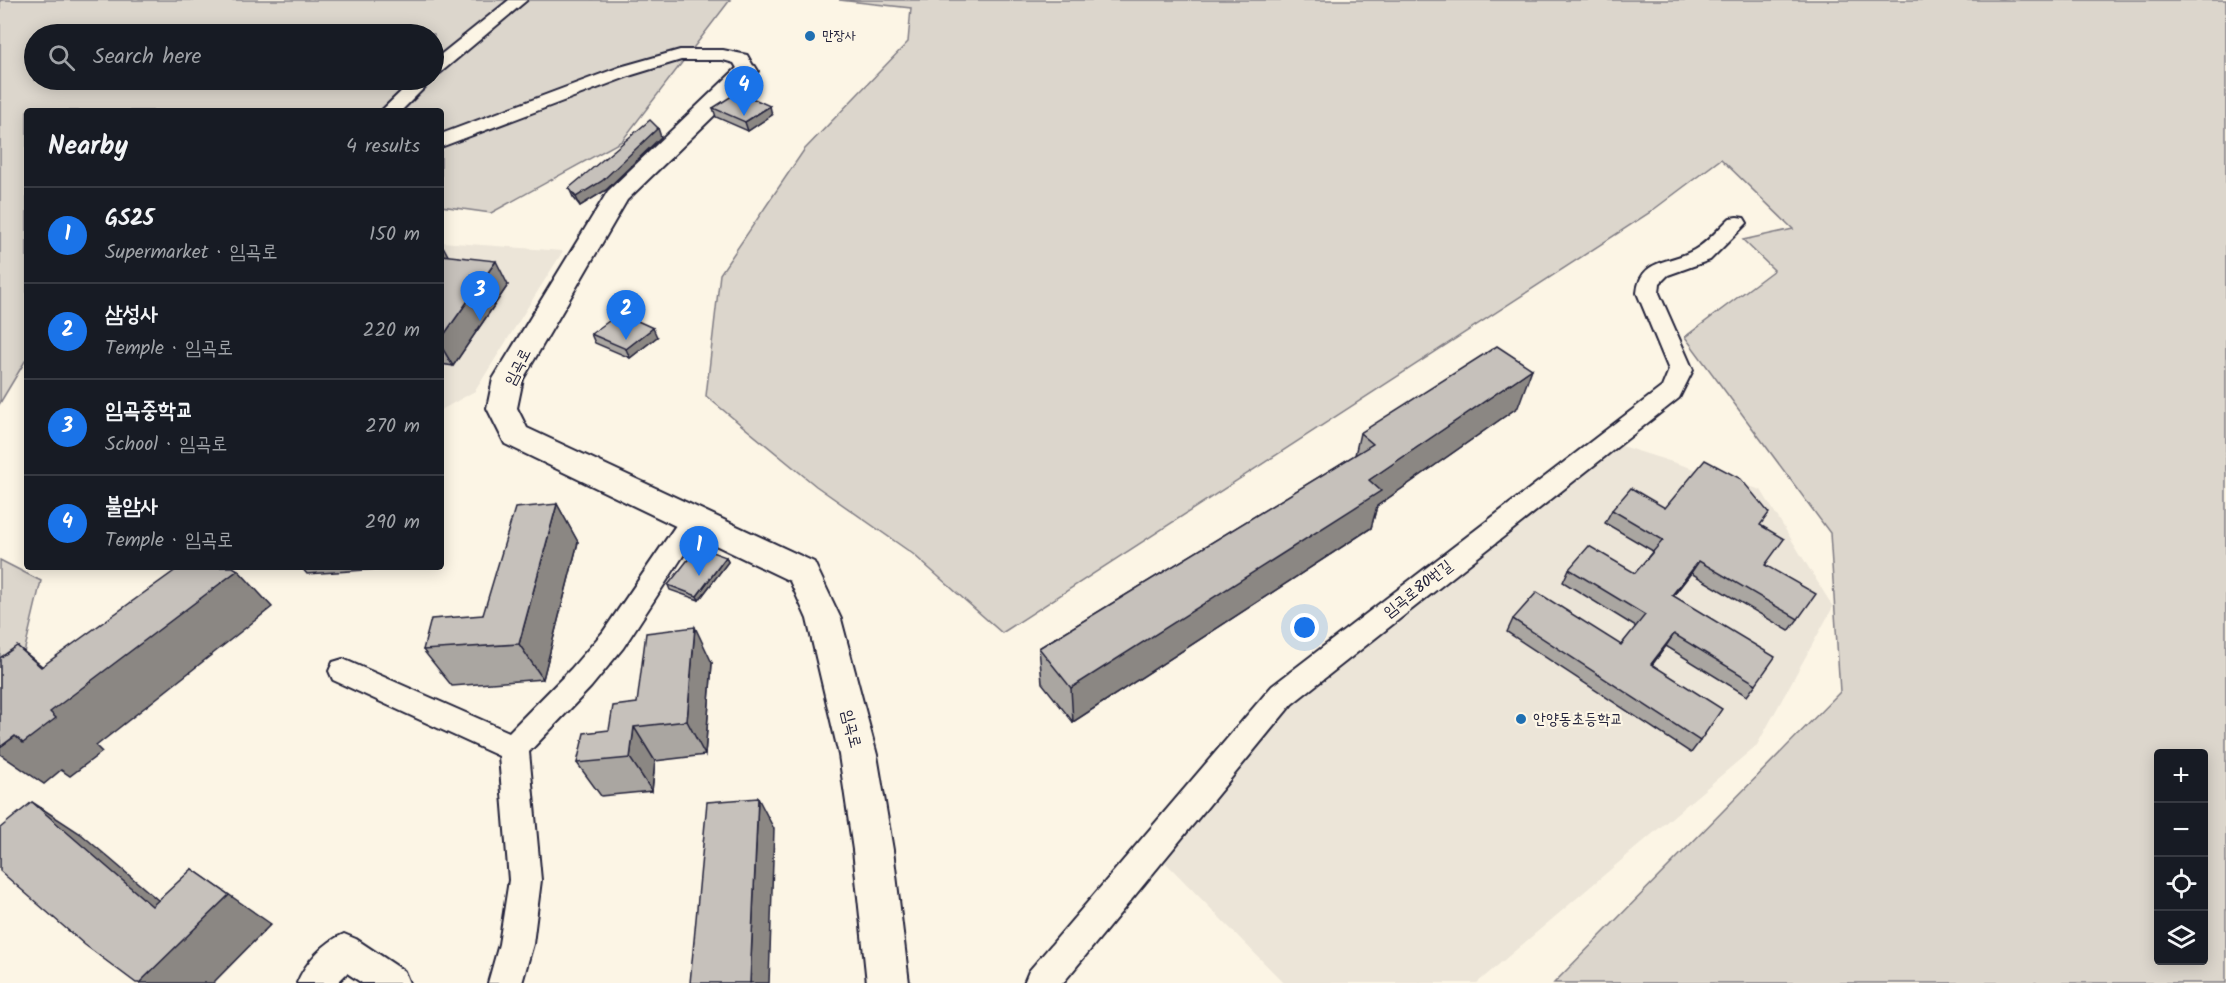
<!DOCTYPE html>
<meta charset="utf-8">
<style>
:root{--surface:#171b24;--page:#242831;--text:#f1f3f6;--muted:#9ea1a6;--line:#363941;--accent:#1a73e8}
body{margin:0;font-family:Kalam,"Poor Story",sans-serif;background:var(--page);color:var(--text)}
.controls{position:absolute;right:18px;bottom:18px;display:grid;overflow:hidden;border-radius:6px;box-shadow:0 3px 15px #0003}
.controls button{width:54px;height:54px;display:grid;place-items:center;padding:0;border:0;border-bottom:2px solid var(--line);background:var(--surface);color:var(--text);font:30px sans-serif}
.you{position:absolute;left:1305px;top:628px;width:21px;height:21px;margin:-15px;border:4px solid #fff;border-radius:50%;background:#1a73e8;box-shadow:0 0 0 9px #1a73e833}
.badge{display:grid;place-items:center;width:39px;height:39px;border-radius:50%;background:var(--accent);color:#fff;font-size:20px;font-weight:700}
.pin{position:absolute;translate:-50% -50px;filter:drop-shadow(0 2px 3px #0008)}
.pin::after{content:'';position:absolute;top:32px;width:21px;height:18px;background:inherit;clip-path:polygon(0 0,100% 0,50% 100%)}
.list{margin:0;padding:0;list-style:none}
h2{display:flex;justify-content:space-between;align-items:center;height:78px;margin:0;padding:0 24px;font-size:26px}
h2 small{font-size:20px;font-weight:400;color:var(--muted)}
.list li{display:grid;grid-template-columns:39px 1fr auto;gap:18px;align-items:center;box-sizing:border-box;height:96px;padding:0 24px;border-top:2px solid var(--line)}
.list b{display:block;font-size:22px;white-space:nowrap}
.list p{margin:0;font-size:20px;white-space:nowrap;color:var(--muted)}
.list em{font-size:20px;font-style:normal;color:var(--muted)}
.icon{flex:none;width:33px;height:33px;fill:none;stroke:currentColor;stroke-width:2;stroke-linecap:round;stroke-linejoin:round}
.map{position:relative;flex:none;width:2226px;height:983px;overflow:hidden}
.search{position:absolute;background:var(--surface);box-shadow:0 3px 15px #0003;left:24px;top:24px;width:420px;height:66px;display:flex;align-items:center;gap:15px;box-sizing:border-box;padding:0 21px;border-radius:33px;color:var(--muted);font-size:22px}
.panel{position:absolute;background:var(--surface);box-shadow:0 3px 15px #0003;left:24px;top:108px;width:420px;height:462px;border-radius:6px}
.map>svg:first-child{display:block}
.built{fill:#ece5d8}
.green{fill:#dcd6cc;stroke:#7f7c84;stroke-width:1.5;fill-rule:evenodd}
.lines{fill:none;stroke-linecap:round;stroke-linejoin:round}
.minor-casing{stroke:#22223b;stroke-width:4}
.tertiary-casing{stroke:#22223b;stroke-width:4}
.minor{fill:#fcf5e5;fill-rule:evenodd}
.tertiary{fill:#fcf5e5;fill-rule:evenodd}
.wall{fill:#aaa6a1;stroke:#22223b;stroke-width:1.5}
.shaded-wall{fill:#8b8783;stroke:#22223b;stroke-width:1.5}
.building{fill:#c6c1bb;stroke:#22223b;stroke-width:1.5}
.poi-dot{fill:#1f6fb2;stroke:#fcf5e5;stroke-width:2}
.labels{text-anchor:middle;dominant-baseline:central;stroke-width:4.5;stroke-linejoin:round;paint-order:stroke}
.far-poi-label{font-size:14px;fill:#22223b;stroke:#fcf5e5;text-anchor:start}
.street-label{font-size:16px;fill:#22223b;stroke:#fcf5e5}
.poi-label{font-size:16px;fill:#22223b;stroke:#fcf5e5;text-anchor:start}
</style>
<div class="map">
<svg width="2226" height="983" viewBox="0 0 2226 983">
<rect width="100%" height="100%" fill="#fcf5e5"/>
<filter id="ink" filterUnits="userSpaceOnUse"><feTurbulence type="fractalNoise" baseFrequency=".0167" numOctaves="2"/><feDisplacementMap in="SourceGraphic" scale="12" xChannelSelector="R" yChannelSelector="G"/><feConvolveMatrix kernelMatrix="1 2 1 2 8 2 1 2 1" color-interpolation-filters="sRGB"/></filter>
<g filter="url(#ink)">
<g class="built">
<path d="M441,242L563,251L475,391L441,410Z"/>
<path d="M1612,443L1761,490L1833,607L1757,745L1477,983H1284L1165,862L1291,694Z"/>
</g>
<g class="green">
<path d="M0,0H730L622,141L491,213L441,206V111H27V358L0,403ZM34,34H434V80H34Z"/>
<path d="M839,0H2226V983H1554L1840,692L1830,533L1685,337L1774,270L1743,240L1793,229L1721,159L1649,213L1002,633L913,554L816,486L706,396L720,274L804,150L908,42L911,8ZM2158,754H2204V960H2158Z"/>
<path d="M0,560L41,581L13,699L0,708Z"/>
</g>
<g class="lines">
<defs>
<g id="minor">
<path d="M509,0H527L440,73L434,74V60Z"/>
<path d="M680,50H723L747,55L756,71L753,75H741L734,63L723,60H681L632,75L441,147V134L620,67Z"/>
<path d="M413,80H432L401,111H381Z"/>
<path d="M1737,217L1744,218L1747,223L1710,260L1668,275L1660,283L1659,293L1693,370L1679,398L1292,704L1063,983H1024L1029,971L1272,686L1662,387L1669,370L1637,293C1640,258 1670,264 1694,250C1707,243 1719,228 1730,218Z"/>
<path d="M694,509L703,512L707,519L623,648L591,687L529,752L541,880L533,944L522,983H488L499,944L509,880L499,756L333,680L329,671L333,662L343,659L509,732L571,669L603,632L685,512Z"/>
<path d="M344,934L356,939L404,971L409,983H362L347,973L337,983H297C305,963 324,942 344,934Z"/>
</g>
<path id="tertiary" d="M747,64L755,66L758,71L755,76L627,200L523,379L517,408L527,428L814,562L841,619L877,755L893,850L909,983H867L853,850L839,755L807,619L790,581L505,444L487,408L493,379L608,191L739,66Z"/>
</defs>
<use href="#minor" class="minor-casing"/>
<use href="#tertiary" class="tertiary-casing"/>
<use href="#minor" class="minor"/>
<use href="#tertiary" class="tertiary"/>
</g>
<g class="wall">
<path d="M713,108L772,115L748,131L716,117Z"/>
<path d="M661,137L606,190L580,206L573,197L569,188Z"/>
<path d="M441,248L448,256L508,285L453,366L441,364Z"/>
<path d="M591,334L657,337L630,358L595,343Z"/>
<path d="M1518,407L1377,506L1371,528L1073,722L1042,683L1039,648L1355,455L1360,433Z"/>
<path d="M557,504L578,542L543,679L452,686L423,650L483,615Z"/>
<path d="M1665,508L1760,526L1766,565L1798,619L1789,631L1691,573L1673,596L1756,684L1747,696L1666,646L1652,665L1700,741L1691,753L1507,632L1513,619L1621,645L1636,627L1563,582L1569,569L1635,573L1653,551L1605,523L1612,510Z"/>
<path d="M726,557L728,562L699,600L670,590L668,585Z"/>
<path d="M301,567H393V568L307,574Z"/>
<path d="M712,663L705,755L655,761L652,791L601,796L577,763L637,703Z"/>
</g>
<g class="shaded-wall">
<path d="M770,106L772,115L748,131L745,122Z"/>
<path d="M658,128L661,137L606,190L580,206L576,197Z"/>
<path d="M444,248L457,272L441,261V251Z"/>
<path d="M496,261L508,285L453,366L441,346V339Z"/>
<path d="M653,328L657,337L630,358L626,349Z"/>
<path d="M1532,369L1518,407L1377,506L1371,528L1073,722L1071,688L1369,480Z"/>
<path d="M557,504L578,542L543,679L519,644Z"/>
<path d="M726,557L728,562L699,600L697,596Z"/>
<path d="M1699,561L1691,573L1664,608L1672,595Z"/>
<path d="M238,570L272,607L96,746L102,752L70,776L61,770L44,784L0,754V747L50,712L17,646L62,682Z"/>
<path d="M695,627L712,663L705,755L687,721Z"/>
<path d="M1674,634L1666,646L1643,676L1651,664Z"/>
<path d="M634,727L655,761L652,791L630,758Z"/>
<path d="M758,798L774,829L769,983H750Z"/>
<path d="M32,802L81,834L193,930L192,869L271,924L213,983H139Z"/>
</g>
<g class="building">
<path d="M738,92L770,106L745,122L713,108Z"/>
<path d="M650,120L658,128L602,181L576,197L569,188Z"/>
<path d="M441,255L496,261L441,339Z"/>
<path d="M620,313L653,328L626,349L591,334Z"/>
<path d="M1497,346L1532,369L1369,480L1381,491L1071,688L1039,648L1373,444L1360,433Z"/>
<path d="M1705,460L1741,479L1769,513L1760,525L1784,539L1765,565L1816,594L1798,619L1699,561L1672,595L1775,657L1756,684L1674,634L1651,664L1722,709L1700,741L1513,619L1537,592L1621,645L1645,615L1569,569L1589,546L1635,573L1663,540L1612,510L1631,488L1665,508Z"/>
<path d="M557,504L519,644L423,650L431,619L483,615L515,508Z"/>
<path d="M698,547L726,557L697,596L668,585Z"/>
<path d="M180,567H233L238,570L50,712L56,718L23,743L15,736L0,747V658L17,646L41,667Z"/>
<path d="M695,627L687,721L634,727L630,758L577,763L584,733L609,730L613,706L637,703L646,633Z"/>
<path d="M758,798L750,983H690L707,802Z"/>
<path d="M32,802L152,906L192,869L229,895L139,983H136L85,945L0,871V828Z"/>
</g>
</g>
<g class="poi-dot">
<circle cx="810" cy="36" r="6"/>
<circle cx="1521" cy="719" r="6"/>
</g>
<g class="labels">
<g class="far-poi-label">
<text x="822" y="36">만장사</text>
</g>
<g class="street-label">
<text transform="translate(518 367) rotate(-63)">임곡로</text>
<text transform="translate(1418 589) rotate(-38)">임곡로80번길</text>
<text transform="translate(851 729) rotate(76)">임곡로</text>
</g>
<g class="poi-label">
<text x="1533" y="719">안양동초등학교</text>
</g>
</g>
</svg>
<div class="controls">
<button>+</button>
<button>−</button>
<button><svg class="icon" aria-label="locate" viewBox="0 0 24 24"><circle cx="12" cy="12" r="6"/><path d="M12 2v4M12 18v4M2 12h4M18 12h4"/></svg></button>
<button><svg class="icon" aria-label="layers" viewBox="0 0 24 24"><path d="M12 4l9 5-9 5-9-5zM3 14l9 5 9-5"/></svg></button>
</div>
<div class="you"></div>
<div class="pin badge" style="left:699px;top:576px">1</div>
<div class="pin badge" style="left:626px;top:340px">2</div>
<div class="pin badge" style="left:480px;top:321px">3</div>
<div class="pin badge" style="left:744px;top:116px">4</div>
<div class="search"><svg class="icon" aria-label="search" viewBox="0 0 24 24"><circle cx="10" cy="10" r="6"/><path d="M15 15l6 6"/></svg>Search here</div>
<section class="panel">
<h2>Nearby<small>4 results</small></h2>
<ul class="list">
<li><span class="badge">1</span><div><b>GS25</b><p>Supermarket · 임곡로</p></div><em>150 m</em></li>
<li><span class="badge">2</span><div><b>삼성사</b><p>Temple · 임곡로</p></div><em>220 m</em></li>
<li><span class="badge">3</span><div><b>임곡중학교</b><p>School · 임곡로</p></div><em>270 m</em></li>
<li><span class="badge">4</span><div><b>불암사</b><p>Temple · 임곡로</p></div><em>290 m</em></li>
</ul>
</section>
</div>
